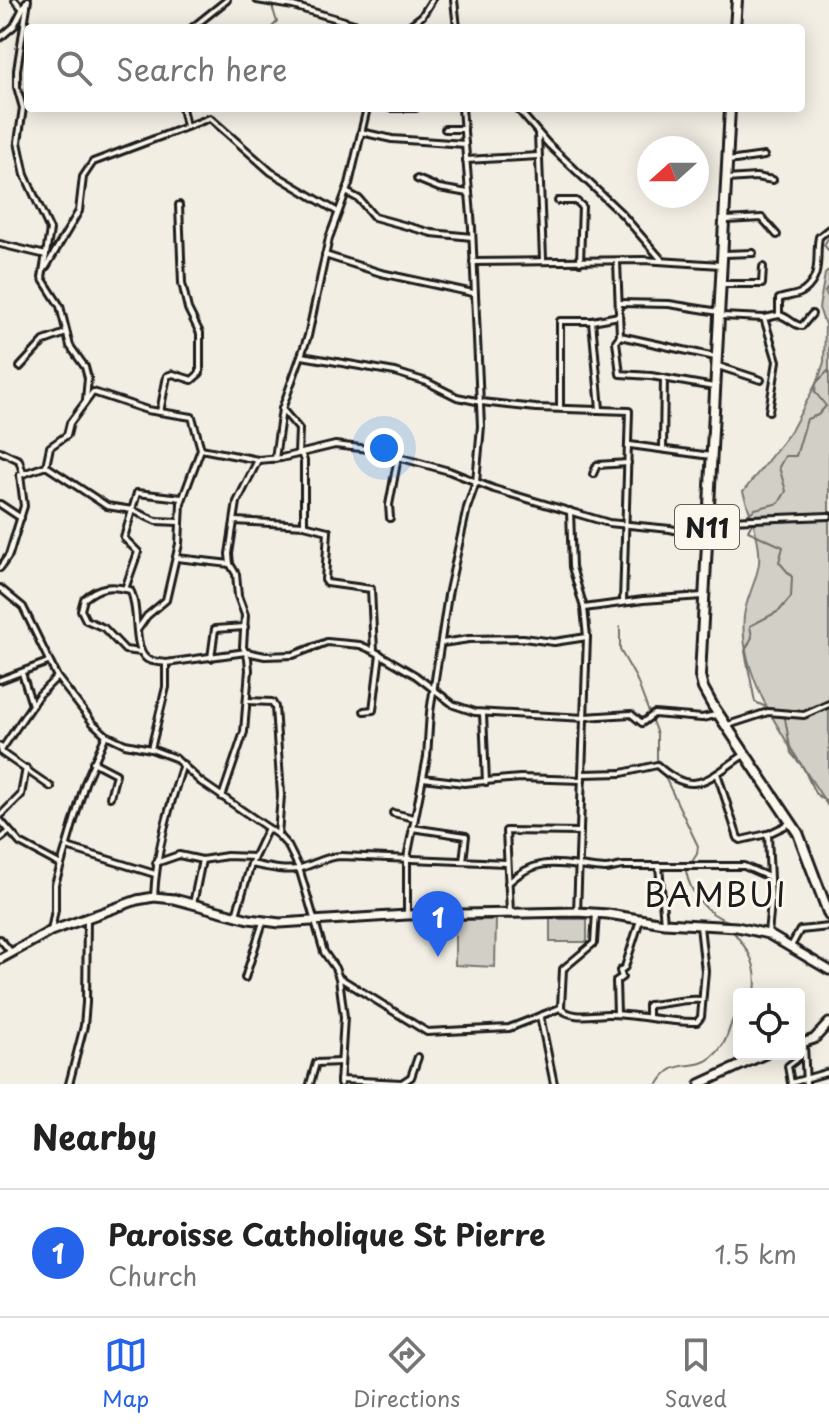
<!DOCTYPE html>
<style>
:root{--surface:#fff;--page:#f2f2f2;--text:#222;--muted:#767676;--line:#e0e0e0;--accent:#2563eb}
body{margin:0;font-family:"Playpen Sans",sans-serif;background:var(--page);color:var(--text)}
.controls{position:absolute;right:24px;bottom:24px;display:grid;overflow:hidden;border-radius:8px;box-shadow:0 4px 20px #0003}
.controls button{width:72px;height:72px;display:grid;place-items:center;padding:0;border:0;border-bottom:2px solid var(--line);background:var(--surface);color:var(--text);font:40px sans-serif}
.compass{position:absolute;left:637px;top:136px;width:72px;height:72px;border-radius:50%;background:var(--surface);box-shadow:0 4px 20px #0003;rotate:249deg}
.you{position:absolute;left:384px;top:448px;width:28px;height:28px;margin:-20px;border:6px solid #fff;border-radius:50%;background:#1a73e8;box-shadow:0 0 0 12px #1a73e833}
.badge{display:grid;place-items:center;width:52px;height:52px;border-radius:50%;background:var(--accent);color:#fff;font-size:26px;font-weight:700}
.pin{position:absolute;translate:-50% -66px;filter:drop-shadow(0 2px 4px #0008)}
.pin::after{content:'';position:absolute;top:42px;width:28px;height:24px;background:inherit;clip-path:polygon(0 0,100% 0,50% 100%)}
.list{margin:0;padding:0;list-style:none}
h2{display:flex;justify-content:space-between;align-items:center;height:104px;margin:0;padding:0 32px;font-size:34px}
h2 small{font-size:26px;font-weight:400;color:var(--muted)}
.list li{display:grid;grid-template-columns:52px 1fr auto;gap:24px;align-items:center;box-sizing:border-box;height:128px;padding:0 32px;border-top:2px solid var(--line)}
.list b{display:block;font-size:30px;white-space:nowrap}
.list p{margin:0;font-size:26px;white-space:nowrap;color:var(--muted)}
.list em{font-size:26px;font-style:normal;color:var(--muted)}
.icon{flex:none;width:44px;height:44px;fill:none;stroke:currentColor;stroke-width:2;stroke-linecap:round;stroke-linejoin:round}
.map{position:relative;flex:none;width:829px;height:1084px;overflow:hidden}
.search{position:absolute;background:var(--surface);box-shadow:0 4px 20px #0003;left:24px;right:24px;top:24px;height:88px;display:flex;align-items:center;gap:20px;box-sizing:border-box;padding:0 28px;border-radius:8px;color:var(--muted);font-size:30px}
.sheet{height:232px;background:var(--surface)}
nav{display:flex;justify-content:space-around;align-items:center;box-sizing:border-box;height:112px;border-top:2px solid var(--line);background:var(--surface);font-size:22px;color:var(--muted)}
nav a{display:grid;justify-items:center;gap:4px}
nav .on{color:var(--accent)}
.map>svg:first-child{display:block}
.green{fill:#d2cfc6;stroke:#777671;stroke-width:2}
.lines{fill:none;stroke-linecap:round;stroke-linejoin:round}
.stream{stroke:#716f6b;stroke-width:2}
.minor-casing{stroke:#1c1c1c;stroke-width:10}
.major-casing{stroke:#1c1c1c;stroke-width:13}
.highway-casing{stroke:#1c1c1c;stroke-width:14}
.minor{stroke:#fbf7ec;stroke-width:4}
.major{stroke:#fbf7ec;stroke-width:7}
.highway{stroke:#fbf7ec;stroke-width:8}
.labels{text-anchor:middle;dominant-baseline:central;stroke-width:6;stroke-linejoin:round;paint-order:stroke}
.shield{fill:#fbf7ec;stroke:#5f5e5a;stroke-width:2}
.shield-label{font-size:26px;font-weight:bold;fill:#1c1c1c}
.quarter-label{font-size:32px;letter-spacing:2px;fill:#1c1c1c;stroke:#fbf7ec}
</style>
<div class="map">
<svg width="829" height="1084" viewBox="0 0 829 1084">
<rect width="100%" height="100%" fill="#f2eee4"/>
<filter id="ink" filterUnits="userSpaceOnUse"><feTurbulence type="fractalNoise" baseFrequency=".0125" numOctaves="2"/><feDisplacementMap in="SourceGraphic" scale="16" xChannelSelector="R" yChannelSelector="G"/><feConvolveMatrix kernelMatrix="1 2 1 2 8 2 1 2 1" color-interpolation-filters="sRGB"/></filter>
<g filter="url(#ink)">
<g class="green">
<path d="M829,270V808C797,755 737,681 744,616C746,598 757,581 759,563C761,539 750,514 743,492L791,431L818,380L824,362L825,325L819,308L825,274Z"/>
<rect x="550" y="919" width="37" height="23"/>
<path d="M455,920H496L495,967L455,965Z"/>
</g>
<g class="lines">
<g class="stream">
<path d="M270,0L277,22L271,28"/>
<path d="M829,237L824,245L829,251"/>
<path d="M829,285L825,292L829,298"/>
<path d="M829,310V316"/>
<path d="M620,627V650L636,678L657,734V759L660,765"/>
<path d="M775,711L755,702L745,651L752,637L750,626L779,611L791,597L792,577L779,562L783,547L748,531L752,523L747,515L755,509L779,503L786,491L779,467L785,456H796L807,419L818,415L826,406L815,392L816,383L829,370"/>
<path d="M780,714L785,718L791,753L803,767L815,793L829,804"/>
<path d="M662,771L698,846L697,854L686,871C690,893 706,914 728,921L729,924"/>
<path d="M732,930C749,951 759,964 755,994"/>
<path d="M658,1084C675,1055 693,1073 712,1057C731,1042 727,1024 739,1008"/>
</g>
<defs>
<g id="minor">
<path d="M15,0L22,8"/>
<path d="M28,0L17,70V87L23,108L18,142L25,175L50,230L42,278L60,306L70,346L85,367L88,378L86,400"/>
<path d="M257,0L293,6L368,28"/>
<path d="M454,0L457,28"/>
<path d="M192,28L227,0"/>
<path d="M406,28L422,16L432,0"/>
<path d="M0,38L14,26L26,2"/>
<path d="M182,108L186,126"/>
<path d="M389,108H416"/>
<path d="M517,108L548,144L622,214L661,259"/>
<path d="M445,129H464"/>
<path d="M361,132L392,139L465,144"/>
<path d="M538,134L543,259"/>
<path d="M466,160L538,156"/>
<path d="M728,161L764,156"/>
<path d="M417,179L439,188L468,193"/>
<path d="M727,179L756,177L773,180"/>
<path d="M346,192L359,199L374,217L432,233L472,237"/>
<path d="M558,201H576L582,206L580,262"/>
<path d="M726,220L762,218L777,235"/>
<path d="M0,244L46,255"/>
<path d="M724,254L753,253"/>
<path d="M325,255L381,273L473,293"/>
<path d="M473,262L643,260L721,265"/>
<path d="M617,262L620,336L616,341L620,374L651,376L714,387"/>
<path d="M46,267L79,211L83,177L93,162L210,118L271,172L338,212"/>
<path d="M722,284H762L763,267"/>
<path d="M619,303L669,304L719,312"/>
<path d="M779,315C789,317 794,326 802,326L812,314"/>
<path d="M721,316L764,318L777,361L769,411"/>
<path d="M765,318L779,315V299C786,296 798,296 804,291C823,276 815,256 819,237L829,229"/>
<path d="M592,321L600,409"/>
<path d="M620,336L715,357"/>
<path d="M302,356L395,372L427,382L457,397L481,402L536,408L629,411L623,602"/>
<path d="M718,366L761,380"/>
<path d="M20,367L44,341L66,333"/>
<path d="M560,408V321H592L619,316"/>
<path d="M282,409L299,429L298,454"/>
<path d="M160,412L167,376L173,374L192,380L200,373V333L188,309L182,283L179,205"/>
<path d="M630,445L711,456"/>
<path d="M201,449L258,460L281,458L335,445L369,449L449,471L494,489L609,523L670,529L706,537"/>
<path d="M663,449L664,378"/>
<path d="M0,451L19,460L23,473"/>
<path d="M301,453L304,461V525L328,531L325,580L327,583L371,589L374,651L415,675L454,705L475,712L585,718"/>
<path d="M275,459L282,409L308,336L329,238L349,184L367,108"/>
<path d="M46,466L107,506L132,510L156,521L179,522"/>
<path d="M593,474L597,465L628,463"/>
<path d="M0,504L21,518"/>
<path d="M570,511L572,567L584,608L587,637L577,912"/>
<path d="M390,518L389,505L398,457"/>
<path d="M235,521L304,525"/>
<path d="M709,526L728,520L829,516"/>
<path d="M177,558L230,564"/>
<path d="M0,568L9,555L24,506L20,475L46,466L50,447L67,435L70,423L93,392L147,410L192,417L201,449L181,503L179,544L166,600L147,616L138,629"/>
<path d="M0,588L23,607L57,677L93,723L106,735L125,744L151,749L175,758L201,782L278,835L288,846L299,868L324,952L335,968L339,978L344,1017L340,1084"/>
<path d="M125,589L138,552L124,538L137,493L182,498"/>
<path d="M584,608L643,600L703,596"/>
<path d="M442,643L469,639L523,638L554,642L587,637"/>
<path d="M141,652L125,650L104,628L86,620L81,610L84,599C99,586 111,585 130,590C140,607 132,649 147,659C152,662 160,662 166,663"/>
<path d="M211,658L215,629L245,627"/>
<path d="M22,673L32,705"/>
<path d="M0,680L48,662"/>
<path d="M248,701L272,702L275,707L281,795L278,835"/>
<path d="M364,711L373,710L380,654"/>
<path d="M483,714L486,782"/>
<path d="M585,717L631,714L642,723L654,714L702,718L716,715"/>
<path d="M728,725L768,712L804,715L829,704"/>
<path d="M0,746L2,753L51,787"/>
<path d="M2,749L38,696L57,677"/>
<path d="M151,749L166,687V663L246,652L265,656L293,655L327,642L360,645L374,651"/>
<path d="M93,762L116,774L110,797"/>
<path d="M583,774L622,773L657,765C695,800 709,777 744,755"/>
<path d="M718,776L738,838L741,840L767,834"/>
<path d="M423,778L464,783L520,778L582,780"/>
<path d="M222,797L244,732L249,670L248,658L243,647L245,615L238,596L236,574L230,564L229,554L237,502L258,460"/>
<path d="M393,813L414,818"/>
<path d="M0,816L21,795L26,768"/>
<path d="M0,820L20,843L61,865"/>
<path d="M412,828L466,836L463,861"/>
<path d="M0,839L9,832"/>
<path d="M67,847L155,874"/>
<path d="M156,863L179,855L202,860L227,856L254,857"/>
<path d="M251,864C267,867 281,871 297,869C312,866 325,856 341,856L506,863"/>
<path d="M659,866L664,923"/>
<path d="M508,883C542,852 565,867 605,869C611,869 617,866 624,866H744L769,877"/>
<path d="M154,897C156,851 169,808 183,764"/>
<path d="M193,904L202,860"/>
<path d="M510,912L506,831L580,832"/>
<path d="M407,914V858L427,757L430,712L448,595L467,508L476,482L481,426L472,228L462,108"/>
<path d="M236,915L251,864L268,828"/>
<path d="M51,931L55,910V884L61,865L85,783L106,735"/>
<path d="M768,934L771,902L768,834L791,823"/>
<path d="M0,939L11,952"/>
<path d="M790,948L800,930L829,927"/>
<path d="M245,978L263,922"/>
<path d="M340,978L427,1032L509,1028L540,1016"/>
<path d="M561,1007L563,969L594,943L596,913"/>
<path d="M560,1008C572,1020 593,1014 608,1014C638,1014 667,1023 697,1022L701,1017L705,971L700,926"/>
<path d="M617,1014L616,981L622,977L620,971L625,967L640,920"/>
<path d="M648,1017V1005C668,1004 683,998 702,1000"/>
<path d="M804,1045L806,1084"/>
<path d="M804,1046L796,1060L788,1066L791,1083L829,1072"/>
<path d="M340,1080L402,1083L411,1077L418,1057"/>
<path d="M69,1084L84,1026L86,1003L87,917"/>
<path d="M310,1084L316,1063L341,1062"/>
<path d="M554,1084L540,1016L560,1008"/>
</g>
<g id="major">
<path d="M0,959L51,931L137,900L154,897L174,899L249,919L280,923L407,915L577,912L608,914L664,923L737,927L768,934L829,970"/>
<path d="M799,1044L814,1039L829,1023"/>
<path d="M700,1084L765,1054"/>
</g>
<g id="highway">
<path d="M735,28L737,0"/>
<path d="M730,108L700,676L703,688L713,706L798,833L829,915"/>
</g>
</defs>
<use href="#minor" class="minor-casing"/>
<use href="#major" class="major-casing"/>
<use href="#highway" class="highway-casing"/>
<use href="#minor" class="minor"/>
<use href="#major" class="major"/>
<use href="#highway" class="highway"/>
</g>
</g>
<g class="labels">
<rect class="shield" x="675" y="505" width="64" height="44" rx="6"/>
<g class="shield-label">
<text x="707" y="527">N11</text>
</g>
<g class="quarter-label">
<text x="716" y="894">BAMBUI</text>
</g>
</g>
</svg>
<div class="controls">
<button><svg class="icon" aria-label="locate" viewBox="0 0 24 24"><circle cx="12" cy="12" r="6"/><path d="M12 2v4M12 18v4M2 12h4M18 12h4"/></svg></button>
</div>
<svg class="compass" viewBox="-18 -18 36 36"><path d="M0-13l5 13h-10z" fill="#e53935"/><path d="M0 13l5-13h-10z" fill="#767676"/></svg>
<div class="you"></div>
<div class="pin badge" style="left:438px;top:957px">1</div>
<div class="search"><svg class="icon" aria-label="search" viewBox="0 0 24 24"><circle cx="10" cy="10" r="6"/><path d="M15 15l6 6"/></svg>Search here</div>
</div>
<section class="sheet">
<h2>Nearby<small></small></h2>
<ul class="list">
<li><span class="badge">1</span><div><b>Paroisse Catholique St Pierre</b><p>Church</p></div><em>1.5 km</em></li>
</ul>
</section>
<nav>
<a class="on"><svg class="icon" aria-label="map" viewBox="0 0 24 24"><path d="M3 6l6-2 6 2 6-2v14l-6 2-6-2-6 2zM9 4v14M15 6v14"/></svg>Map</a>
<a><svg class="icon" aria-label="directions" viewBox="0 0 24 24"><path d="M12 3l9 9-9 9-9-9zM9 14v-3h6M13 9l2 2-2 2"/></svg>Directions</a>
<a><svg class="icon" aria-label="saved" viewBox="0 0 24 24"><path d="M7 4h10v16l-5-4-5 4z"/></svg>Saved</a>
</nav>
